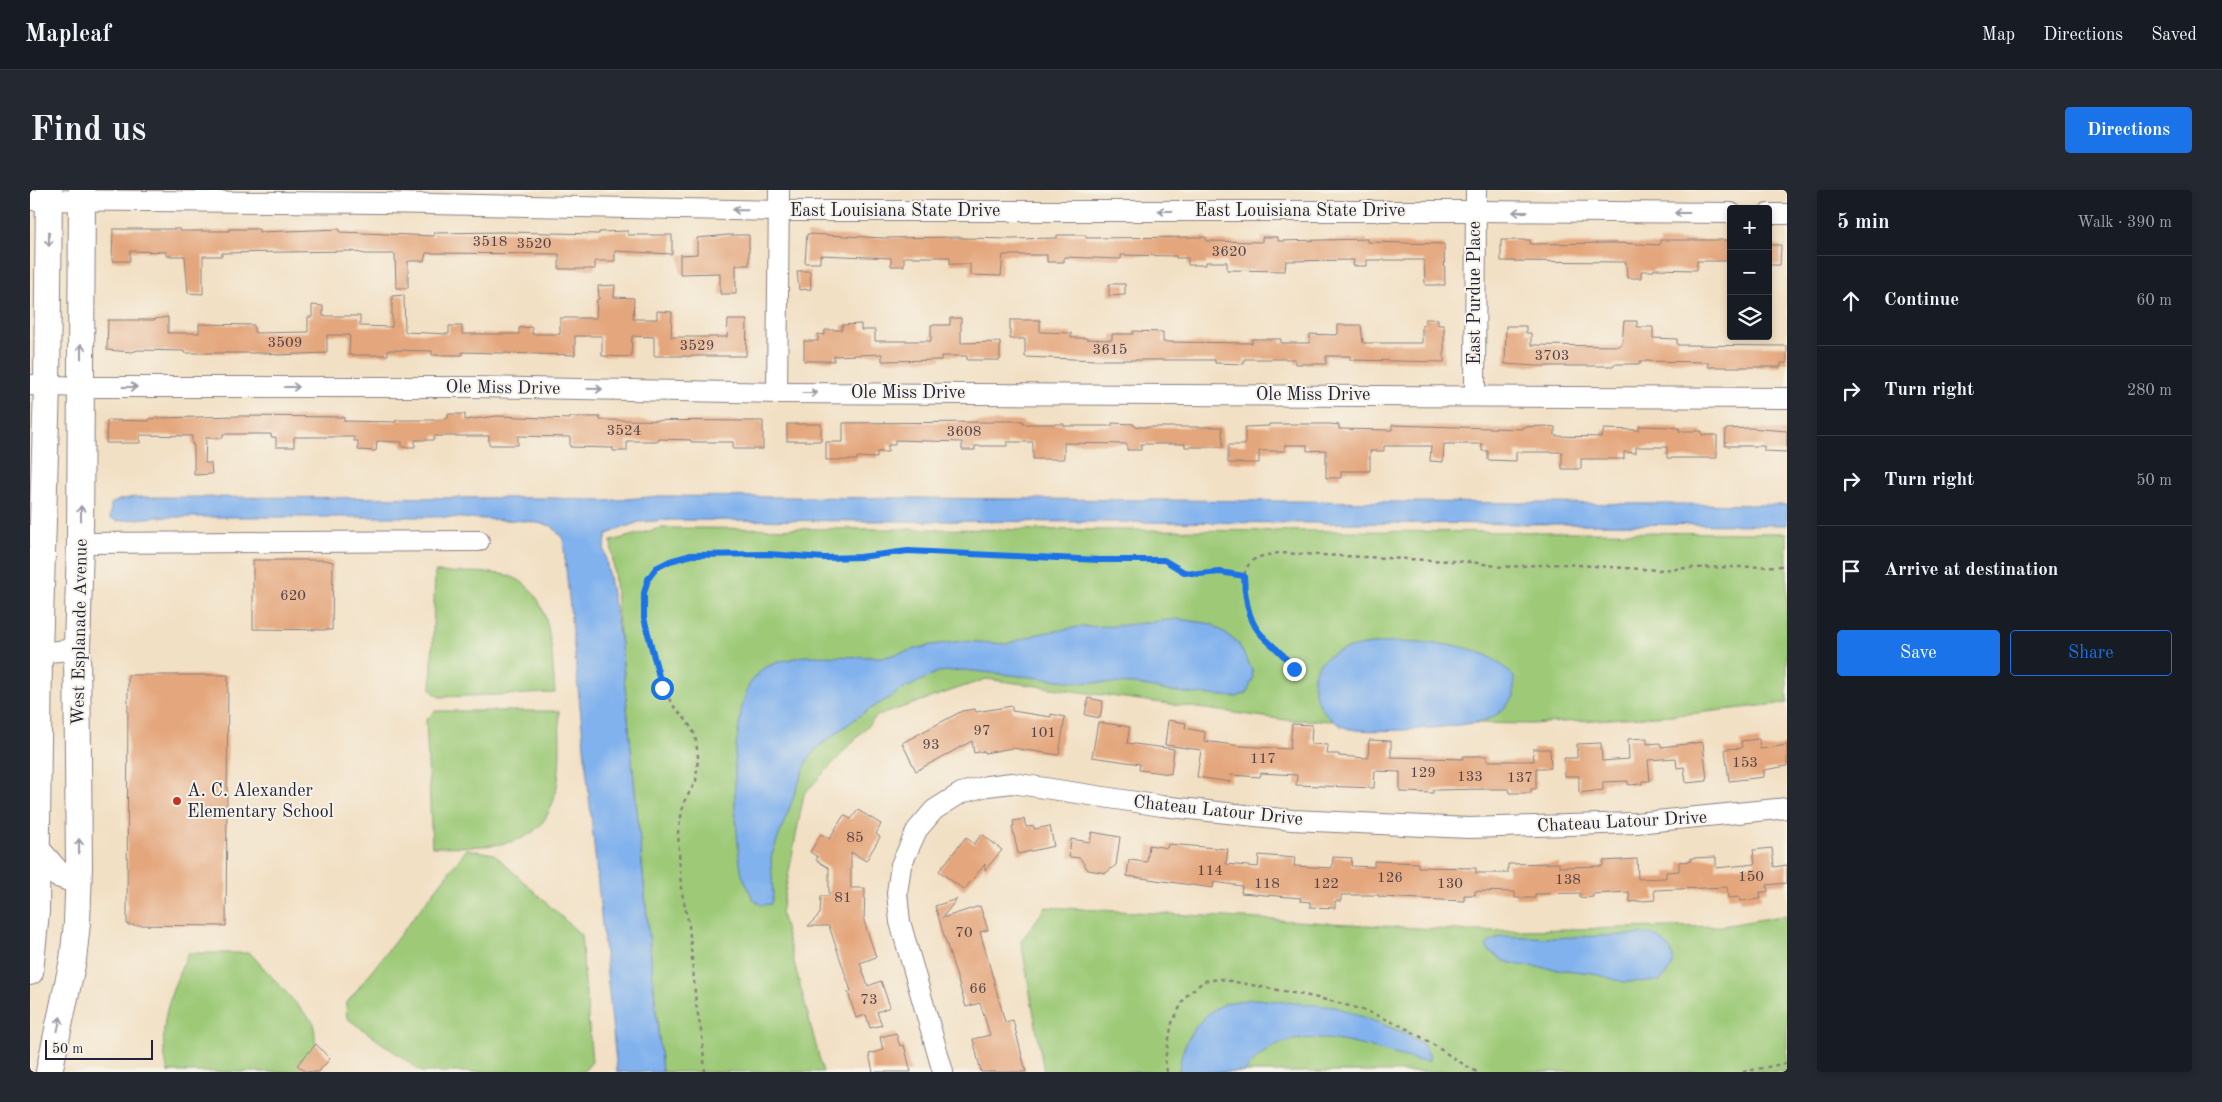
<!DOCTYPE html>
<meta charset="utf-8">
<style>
:root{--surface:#171b24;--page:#242831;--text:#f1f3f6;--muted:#9ea1a6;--line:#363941;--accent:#1a73e8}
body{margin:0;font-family:"Old Standard TT",serif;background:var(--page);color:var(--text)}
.controls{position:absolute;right:15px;top:15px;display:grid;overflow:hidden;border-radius:5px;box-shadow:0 2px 8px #0003}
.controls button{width:45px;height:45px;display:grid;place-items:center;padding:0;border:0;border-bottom:1px solid var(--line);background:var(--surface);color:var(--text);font:25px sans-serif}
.scale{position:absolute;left:15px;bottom:12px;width:108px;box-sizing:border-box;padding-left:5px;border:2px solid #22223b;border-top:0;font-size:14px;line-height:18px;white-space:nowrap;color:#22223b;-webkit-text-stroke:4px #f7f3e8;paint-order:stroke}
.stop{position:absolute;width:15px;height:15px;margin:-11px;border:4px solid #1a73e8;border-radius:50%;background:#fff}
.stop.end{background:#1a73e8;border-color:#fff;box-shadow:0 1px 5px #0008}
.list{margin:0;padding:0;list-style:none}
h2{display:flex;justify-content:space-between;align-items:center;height:65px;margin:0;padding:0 20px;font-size:21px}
h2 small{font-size:16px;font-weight:400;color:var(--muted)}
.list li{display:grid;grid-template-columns:32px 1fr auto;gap:15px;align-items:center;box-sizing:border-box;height:90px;padding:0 20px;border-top:1px solid var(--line)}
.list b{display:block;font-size:19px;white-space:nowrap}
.list em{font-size:16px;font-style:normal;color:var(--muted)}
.actions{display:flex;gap:10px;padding:15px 20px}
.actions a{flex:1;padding:11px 0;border:1px solid var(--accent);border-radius:5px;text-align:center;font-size:18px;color:var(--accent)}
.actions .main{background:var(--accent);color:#fff}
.icon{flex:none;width:28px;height:28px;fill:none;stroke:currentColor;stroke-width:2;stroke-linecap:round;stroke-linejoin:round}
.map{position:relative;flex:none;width:1757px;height:882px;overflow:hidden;border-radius:5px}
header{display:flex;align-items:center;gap:30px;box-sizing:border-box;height:70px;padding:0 25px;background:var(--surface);border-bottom:1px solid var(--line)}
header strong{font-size:24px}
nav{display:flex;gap:28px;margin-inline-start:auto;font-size:18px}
.intro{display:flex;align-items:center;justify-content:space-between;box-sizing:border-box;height:120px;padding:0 30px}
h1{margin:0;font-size:35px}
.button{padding:12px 22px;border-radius:5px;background:var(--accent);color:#fff;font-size:18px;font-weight:700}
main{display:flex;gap:30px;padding:0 30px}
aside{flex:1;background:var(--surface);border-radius:5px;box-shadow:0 2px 8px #0003}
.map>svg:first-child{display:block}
.green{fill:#9eca78;stroke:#60765a}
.water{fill:#82b2ed;stroke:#526a94}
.building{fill:#e4a67b}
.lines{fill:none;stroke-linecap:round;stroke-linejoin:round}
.minor-casing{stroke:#8a8180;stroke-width:22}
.major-casing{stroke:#8a8180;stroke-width:28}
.path{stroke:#8a8180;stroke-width:2.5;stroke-dasharray:4 4;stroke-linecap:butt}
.minor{stroke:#fff;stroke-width:20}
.major{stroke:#fff;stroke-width:26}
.oneway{stroke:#9c9ca7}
.route{stroke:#1a73e8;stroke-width:6}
.poi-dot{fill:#c8321e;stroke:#f7f3e8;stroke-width:2}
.labels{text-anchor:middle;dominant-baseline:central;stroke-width:4;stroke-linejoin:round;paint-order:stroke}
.number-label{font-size:15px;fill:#52434b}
.street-label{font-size:18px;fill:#22223b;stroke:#f7f3e8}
.poi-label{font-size:18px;fill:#22223b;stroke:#f7f3e8;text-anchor:start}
</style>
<header>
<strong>Mapleaf</strong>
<nav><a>Map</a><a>Directions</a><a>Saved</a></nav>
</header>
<div class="intro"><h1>Find us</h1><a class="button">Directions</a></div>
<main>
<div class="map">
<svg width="1757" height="882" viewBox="0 0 1757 882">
<rect width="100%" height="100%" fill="#f7f3e8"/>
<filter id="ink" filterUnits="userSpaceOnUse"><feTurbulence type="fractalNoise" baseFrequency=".02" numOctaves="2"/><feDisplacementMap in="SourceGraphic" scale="10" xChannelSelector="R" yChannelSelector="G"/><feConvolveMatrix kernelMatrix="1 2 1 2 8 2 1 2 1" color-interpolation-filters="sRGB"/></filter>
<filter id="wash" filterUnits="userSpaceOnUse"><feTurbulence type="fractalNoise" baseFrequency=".0096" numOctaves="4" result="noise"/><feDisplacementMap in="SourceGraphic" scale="20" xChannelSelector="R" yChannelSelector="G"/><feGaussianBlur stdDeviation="1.12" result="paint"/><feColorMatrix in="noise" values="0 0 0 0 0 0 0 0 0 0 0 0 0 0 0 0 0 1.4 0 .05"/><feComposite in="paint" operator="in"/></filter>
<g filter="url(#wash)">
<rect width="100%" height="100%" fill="#f2e0c4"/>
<g class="green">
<path d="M631,338L1757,343V513L1658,524L1501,534L1256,530L956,489L847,526L774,604L751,723L793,882H632L581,351Z"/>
<path d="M405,382C427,383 450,381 471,384C524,393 521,461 525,503L409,507L401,500Z"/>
<path d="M405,521H529C530,561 537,631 490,649C463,659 430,656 402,657L396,530Z"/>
<path d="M437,659L464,664L551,745L562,872L553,882H392L317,828L316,814Z"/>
<path d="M1016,717L1442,741L1692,736L1757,725V882H1014L991,751Z"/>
<path d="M158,763H220L284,833L286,861L268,882H138C126,838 140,803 158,763Z"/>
</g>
<g class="water">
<path d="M629,306L1757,315V335L641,330L609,332L577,344L574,359L591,454L632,882H587L533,349L522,336L497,331L411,327H126L87,331L80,328L81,314L89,310L104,307L526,308L575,311Z"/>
<path d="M1148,429L1182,434L1208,453L1222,480L1223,488L1217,503L1206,507L1143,502L1104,494L1048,492L933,480L908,482L872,500L832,524L788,557L777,571L741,667L743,705L741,714L732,715L723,709L712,685L709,667L705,617V564L712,516L719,495L732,479L748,472L774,466L855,467L901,455L933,451L976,454L1008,444L1048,437L1086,436Z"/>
<path d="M1371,452C1416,455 1452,451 1484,487V507C1475,517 1469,526 1455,530C1434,537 1335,545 1316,538C1301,532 1291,521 1286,506C1269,456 1338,454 1371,452Z"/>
<path d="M1620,744C1631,747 1646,761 1643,774C1641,780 1634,786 1630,791L1593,792L1562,783L1489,775L1474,771L1457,759V754L1471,746L1522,748Z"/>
<path d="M1225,809L1306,817L1349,833L1377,844L1393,854L1399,865V871L1386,870C1331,856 1255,824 1215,882H1149C1150,854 1169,825 1194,814C1203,811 1215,810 1225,809Z"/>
</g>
<g id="blocks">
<g class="building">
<path d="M83,39H150V41H199V39H229V42L310,39V42L404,46V43L474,42L569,44V42L598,41V45H642V64L585,61V71H565V79H529V64L396,63L394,71H378V98H366L365,64H336L320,61L192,63V66H173V104L158,103L155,66H136V62L100,61V71H82Z"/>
<path d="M777,44L854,48L932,47V48L981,49L1027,48V45H1056V48L1176,47V51L1232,52V47H1248V51L1337,49V52L1414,54L1415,95H1395L1394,70H1337V76H1323L1324,70L1256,71L1255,81L1197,80V72H1176V75H1158V68H1146V66L1091,65V69L1034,67V72H1017V65H973L971,86L940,85V74H920V67H874V76H861V68L790,65V73H775Z"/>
<path d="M698,45H719V75H706V104H690V83L650,84V65L667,64V48Z"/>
<path d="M1471,50H1500V54L1586,53L1630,55V50H1701V71H1667V80L1624,79V81H1611V88H1597L1596,72L1471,71Z"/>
<path d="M1738,55H1751L1750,75H1738Z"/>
<path d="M767,81H780L781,99L769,100Z"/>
<path d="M1079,94H1095V105L1079,106Z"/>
<path d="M585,95L584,107L604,108L603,129H627V121L642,122L641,147H697L698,130H717L716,166H624V147L602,146L601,167L572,166V146H545V165L432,162V165H402V161L358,160V165H319L320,145H297V163L247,165L238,163H154V161L108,160L102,162L77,160L78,130H124L125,129L138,127V143H169V134L224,135V142L227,143L278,142V127H282V115L293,116V126H330V136L362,137V106L374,105L375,142L419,144V136H432V144H489V138L502,137V144H530V128H566L567,109H569L568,96Z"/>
<path d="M920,128H931V153L970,152V170H937V166H911V170L852,171V164L804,166V171H774V151H788V144L795,145V140H812V135L831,134V140H845V151H901V135H920Z"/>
<path d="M1395,129H1408V135H1414V172L1320,170V166H1296V174H1265V169H1214V174L1185,173V170H1066L995,167V149H980V130H1010V142L1041,143V148H1056V149L1082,150V144H1103V141L1133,142V152L1222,153V149H1251V153H1280V144L1305,145L1308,144V135H1331L1333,153H1392V135H1395Z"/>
<path d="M1594,131H1607V137H1623V148L1647,149V155L1757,156V173H1751V177H1678V172L1610,171V174H1584V176H1506L1475,174L1476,136H1496V143H1501V155L1590,156L1592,154Z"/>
<path d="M418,224H435V230L467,226L540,229V227H570V230L733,231V259H703V252H661V250L629,249V251H597V261H583V258L540,257V247L488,246V255H459V246H404V250H385V257H372V252L347,251L346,261L328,260V251H324V247H264V257H246V247H241V244H193V248H176L175,273H181L182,284L164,285V255H162V246L110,245V253H76L77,231L78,230L119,231V229L127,228L210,226L314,227V231L366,232V230H410L418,228Z"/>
<path d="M964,231H993V234H1034V236H1082V233L1104,234V236L1112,237H1192L1193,257H1155V254H1111V260H1097V254L1034,253V269H1003V252H977V256H945V260H932V252L865,250V255H858V262H847V268L827,267V270H796V252H813V233L964,232Z"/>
<rect x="757" y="234" width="34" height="17"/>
<path d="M1239,234H1301L1309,235V239L1362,240V235L1492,239V237L1516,236L1525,237V246L1572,247L1574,239L1609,240V236L1639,237L1649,238V241H1672V245H1687V268H1637V257H1606V263L1594,262V269H1551V279H1532V262H1486V271L1458,270V261H1452V254H1414L1413,272L1400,271L1401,256H1354V261H1340V281H1311V288H1296V260L1277,261V255H1255V261H1229V273H1198V255H1215V237L1239,236Z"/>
<path d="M1720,238L1757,241V262L1734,261V256H1695L1696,239Z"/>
<path d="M223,370H295L303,372L302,440L223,439Z"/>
<path d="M98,485H198L196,736L97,735Z"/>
<path d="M1058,508L1073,511L1070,528L1055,525Z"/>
<path d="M982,516V521L1021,527V524L1035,527L1029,565L982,558L955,563V561L944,563L942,551L886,581L872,553L932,521L945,519L946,522Z"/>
<path d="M1138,530L1156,533L1155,538L1175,542L1174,551L1211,556L1260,559L1262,534L1282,535L1281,554L1298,555L1297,564H1309V566L1338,568L1339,550L1361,551V567L1433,569V566H1457V571H1504L1503,559H1520L1521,578H1506V599H1501V603H1480L1479,599H1457L1403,600V603L1370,602V582L1345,581L1344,598L1266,595L1267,585L1231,583L1230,587L1201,585L1200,592L1167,587L1171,560L1135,555Z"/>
<path d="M1068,532L1100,537L1097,553L1144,559L1141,584L1109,580L1110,574L1062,567Z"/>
<path d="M1617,548V554L1630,553L1631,557L1673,552L1677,591L1656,593L1654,577L1647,578L1646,568L1618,570L1620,591H1612V594L1598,595V591L1573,592V600L1549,603V586H1535L1534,568H1547V554L1571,553L1572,571L1599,569L1598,549Z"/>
<path d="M1729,549L1730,559L1757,555V576L1734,580V587L1699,591L1695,559L1712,558L1711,551Z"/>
<path d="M828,620L851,634L846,644L850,647L836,671L821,662V698H835L834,731L846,767L830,773L838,796L851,791L860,817L847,822L852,835L840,838L836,825L826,828L818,802L821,801L799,736H778L790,724L791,706H799V678L786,670L788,667L780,662L791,644L799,649L814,625L821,629Z"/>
<path d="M994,629L996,637L1004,636V639L1020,636L1024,656L988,664L982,636H984L983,631Z"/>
<path d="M1062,642L1090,647L1086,675L1076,683L1058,680L1050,668L1039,667L1041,649L1060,652Z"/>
<path d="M952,644L972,660L955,680V674L934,700L909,681L936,647L944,654Z"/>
<path d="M1138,654L1198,659L1196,674L1228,677L1229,665L1265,668L1264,676L1302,678L1303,667L1322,668L1321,676L1344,677V671L1388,673V677L1446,678V683H1478V674L1529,673V677L1573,676V671L1607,669L1608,689L1636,688V682L1649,681V672L1661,671V668L1686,667V678L1725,674L1723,660L1742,658L1744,677L1757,675V693L1737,695L1738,702H1730L1731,709L1710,711L1709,707L1698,708L1697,697L1624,700L1625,710L1600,712L1599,702L1563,704V707L1550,708V703L1505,704V708H1485V702L1445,701V705H1434V711L1349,707V705H1311V711H1305V718L1280,717V712L1270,711L1271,708L1211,703L1212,696L1184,692L1183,698L1097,686L1099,670L1117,672L1119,655L1137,658Z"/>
<path d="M927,709L912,728L950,716L958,740L950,742L955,759L975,832L983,830L996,882H951L943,849L960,845L950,813L936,817L905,716Z"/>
<path d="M866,843L870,856L874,855L881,882H843L839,864L853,860L850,847Z"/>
<path d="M286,854L300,869L288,882H276L267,875Z"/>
</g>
</g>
</g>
<g filter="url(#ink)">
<use href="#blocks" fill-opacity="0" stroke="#8a8180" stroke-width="1"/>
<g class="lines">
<defs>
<g id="minor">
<path d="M0,10L352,13L749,21H1446L1701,23"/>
<path d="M1738,24H1757"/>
<path d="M0,195L51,197H442L747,203L1757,208"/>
<path d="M747,203L749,0"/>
<path d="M1445,205L1446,0"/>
<path d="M50,353L449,351"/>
<path d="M0,464L47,459"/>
<path d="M913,882L870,732L867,703L871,675L887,640L904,620L931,603L957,596L982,593L1132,616L1262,630L1439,638L1606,633L1757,618"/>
</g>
<g id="major">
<path d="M8,661L28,684L48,691"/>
<path d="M0,782L6,722L9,464L17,195L19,0"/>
<path d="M19,882L43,770L47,733L49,677L47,459L50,353L52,0"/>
</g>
</defs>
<use href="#minor" class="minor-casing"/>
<use href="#major" class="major-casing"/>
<g class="path">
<path d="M1264,479C1261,473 1257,467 1253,463C1245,455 1233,449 1227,439C1217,423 1206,389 1220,373C1227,365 1240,365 1249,363L1441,372L1472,377L1531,374L1628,380L1657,378L1757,376"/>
<path d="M675,882L672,846L666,814L659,735L651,698L648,642L654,612L666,591L668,566L665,545L657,531L645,518L632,498L622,465L614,428V403L618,389L626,378L640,371L661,365L738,364L794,368L830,367L878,361L1070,370L1134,371L1154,381L1169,384L1190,381L1214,386"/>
<path d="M1137,882L1135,869L1142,833L1155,807L1174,791L1191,789C1246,801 1306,807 1358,830C1390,843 1416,865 1447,882"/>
<path d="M1713,882L1757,873"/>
</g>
<use href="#minor" class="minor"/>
<use href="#major" class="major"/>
</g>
<defs><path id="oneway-shaft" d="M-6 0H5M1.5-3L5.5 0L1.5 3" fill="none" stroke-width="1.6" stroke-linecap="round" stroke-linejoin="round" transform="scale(1.25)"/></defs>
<g class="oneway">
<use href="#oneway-shaft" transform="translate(710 20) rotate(-179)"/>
<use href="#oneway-shaft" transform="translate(1135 21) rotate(180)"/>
<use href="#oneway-shaft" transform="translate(1490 22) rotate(-180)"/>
<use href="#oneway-shaft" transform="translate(1652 23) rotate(-180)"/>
<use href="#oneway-shaft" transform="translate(19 49) rotate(91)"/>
<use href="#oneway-shaft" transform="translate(51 161) rotate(-90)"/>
<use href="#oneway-shaft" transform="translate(100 197)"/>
<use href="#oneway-shaft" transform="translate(262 197)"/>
<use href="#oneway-shaft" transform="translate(565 199) rotate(1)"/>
<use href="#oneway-shaft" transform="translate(780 203)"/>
<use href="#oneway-shaft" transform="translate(51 323) rotate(-90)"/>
<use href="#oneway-shaft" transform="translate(49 656) rotate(-90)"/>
<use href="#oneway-shaft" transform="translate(29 834) rotate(-78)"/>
</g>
</g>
<g class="lines" filter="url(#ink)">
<path class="route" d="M632,498L614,428V403L618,389L626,378L640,371L661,365L738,364L794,368L830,367L878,361L1070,370H1134L1154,382L1169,384L1190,382L1214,386C1214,402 1218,429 1229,442C1241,456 1254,463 1264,479"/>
</g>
<circle class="poi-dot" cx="147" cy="611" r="5"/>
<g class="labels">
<g class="number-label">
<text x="460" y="52">3518</text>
<text x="504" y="54">3520</text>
<text x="1199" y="62">3620</text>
<text x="255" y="153">3509</text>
<text x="667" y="156">3529</text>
<text x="1080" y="160">3615</text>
<text x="1522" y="166">3703</text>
<text x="594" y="241">3524</text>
<text x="934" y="242">3608</text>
<text x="263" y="406">620</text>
<text x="952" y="541">97</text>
<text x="1013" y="543">101</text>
<text x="901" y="555">93</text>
<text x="1233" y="569">117</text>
<text x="1715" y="573">153</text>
<text x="1393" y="583">129</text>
<text x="1440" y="587">133</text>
<text x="1490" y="588">137</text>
<text x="825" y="648">85</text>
<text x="1180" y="681">114</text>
<text x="1721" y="687">150</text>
<text x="1360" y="688">126</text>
<text x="1538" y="690">138</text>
<text x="1237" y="694">118</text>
<text x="1296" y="694">122</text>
<text x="1420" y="694">130</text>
<text x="813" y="708">81</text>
<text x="934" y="743">70</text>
<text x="948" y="799">66</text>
<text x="839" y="810">73</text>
</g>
<g class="street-label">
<text x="865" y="21">East Louisiana State Drive</text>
<text x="1270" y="21">East Louisiana State Drive</text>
<text transform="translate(1445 103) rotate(-90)">East Purdue Place</text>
<text transform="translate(473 198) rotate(1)">Ole Miss Drive</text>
<text x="878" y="203">Ole Miss Drive</text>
<text x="1283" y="205">Ole Miss Drive</text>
<text transform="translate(50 442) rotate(-89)">West Esplanade Avenue</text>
<text transform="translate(1188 621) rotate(6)">Chateau Latour Drive</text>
<text transform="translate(1592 632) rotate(-3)">Chateau Latour Drive</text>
</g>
<g class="poi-label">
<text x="157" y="601">A. C. Alexander<tspan x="157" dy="21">Elementary School</tspan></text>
</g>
</g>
</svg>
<div class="controls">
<button>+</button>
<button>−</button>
<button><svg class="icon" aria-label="layers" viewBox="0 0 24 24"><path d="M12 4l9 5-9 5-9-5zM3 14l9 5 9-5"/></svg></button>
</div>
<div class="scale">50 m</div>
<div class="stop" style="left:632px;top:498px"></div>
<div class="stop end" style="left:1264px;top:479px"></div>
</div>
<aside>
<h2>5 min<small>Walk · 390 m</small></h2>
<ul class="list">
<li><svg class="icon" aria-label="ahead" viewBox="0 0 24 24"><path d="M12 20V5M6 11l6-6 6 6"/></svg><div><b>Continue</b></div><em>60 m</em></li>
<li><svg class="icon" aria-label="right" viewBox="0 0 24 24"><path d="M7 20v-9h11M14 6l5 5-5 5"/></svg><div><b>Turn right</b></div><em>280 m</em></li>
<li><svg class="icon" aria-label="right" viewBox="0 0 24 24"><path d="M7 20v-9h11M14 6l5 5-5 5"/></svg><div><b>Turn right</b></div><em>50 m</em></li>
<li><svg class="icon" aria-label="arrive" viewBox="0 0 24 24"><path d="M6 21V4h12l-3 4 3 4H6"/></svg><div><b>Arrive at destination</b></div></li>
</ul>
<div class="actions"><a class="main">Save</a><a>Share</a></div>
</aside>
</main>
